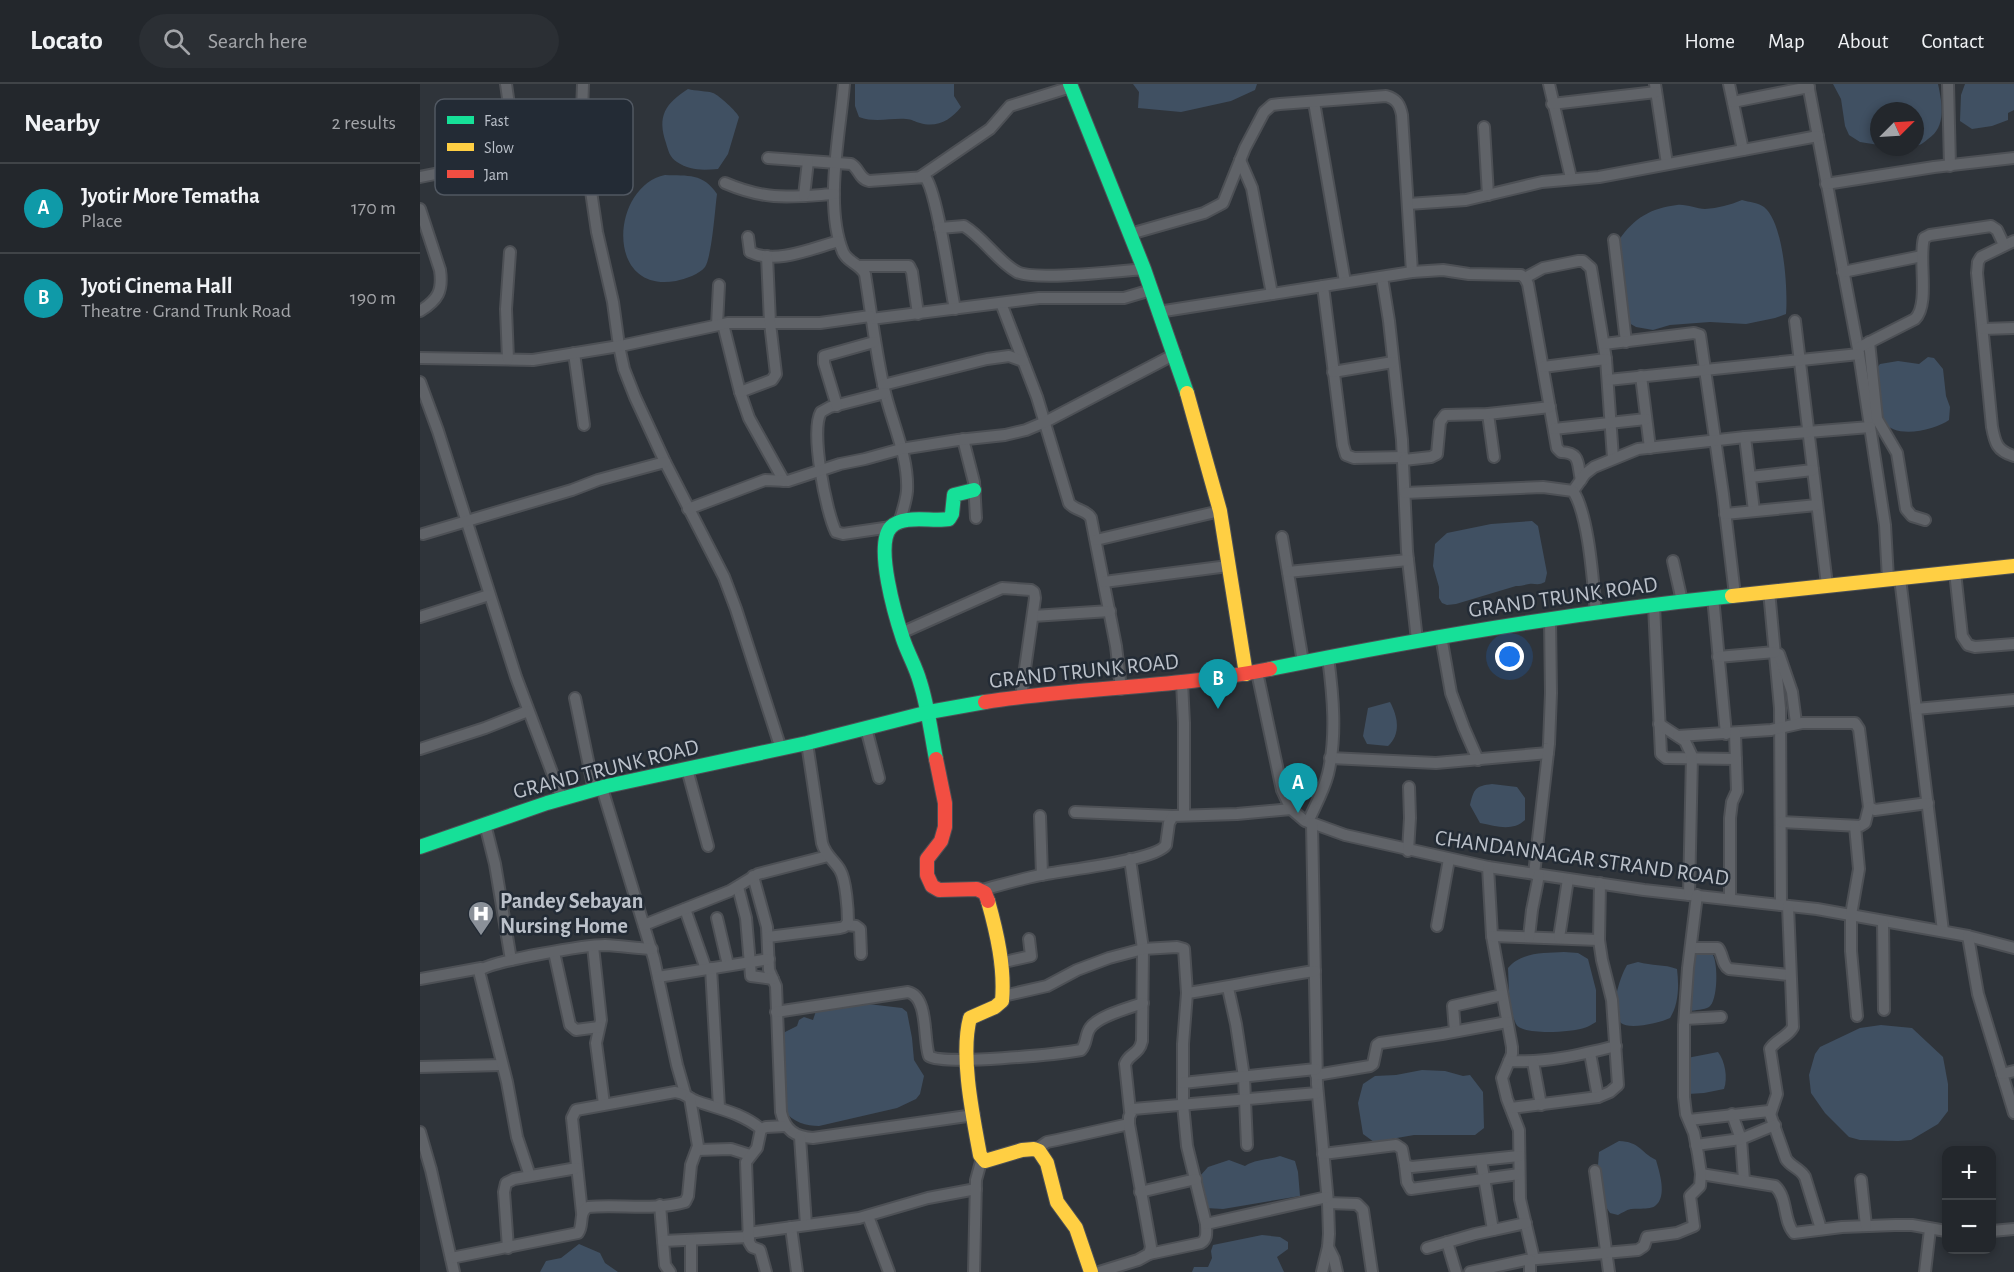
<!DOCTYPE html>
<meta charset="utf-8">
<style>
:root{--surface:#23272c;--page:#2b2f34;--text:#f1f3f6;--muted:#a3a5a9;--line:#404448;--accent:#1a73e8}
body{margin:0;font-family:"Alegreya Sans",sans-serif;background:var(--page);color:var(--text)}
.controls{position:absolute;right:18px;bottom:18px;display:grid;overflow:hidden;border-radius:12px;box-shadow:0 3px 9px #0003}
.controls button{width:54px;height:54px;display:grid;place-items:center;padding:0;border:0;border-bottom:2px solid var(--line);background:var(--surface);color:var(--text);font:30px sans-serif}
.compass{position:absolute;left:1450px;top:18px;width:54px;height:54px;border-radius:50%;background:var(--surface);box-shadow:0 3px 9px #0003;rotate:66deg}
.you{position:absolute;left:1090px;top:573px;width:21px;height:21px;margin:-15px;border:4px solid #fff;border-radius:50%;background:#1a73e8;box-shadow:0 0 0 9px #1a73e833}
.badge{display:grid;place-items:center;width:39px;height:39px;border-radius:50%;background:var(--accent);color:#fff;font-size:20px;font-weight:700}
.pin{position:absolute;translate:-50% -50px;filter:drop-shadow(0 2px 3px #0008)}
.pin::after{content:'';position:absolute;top:32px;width:21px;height:18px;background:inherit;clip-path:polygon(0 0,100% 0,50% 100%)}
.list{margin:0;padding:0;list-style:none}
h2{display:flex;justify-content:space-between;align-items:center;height:78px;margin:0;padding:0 24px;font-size:26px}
h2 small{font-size:20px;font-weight:400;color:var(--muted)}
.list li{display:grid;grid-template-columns:39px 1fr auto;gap:18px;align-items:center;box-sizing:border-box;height:90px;padding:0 24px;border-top:2px solid var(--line)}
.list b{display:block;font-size:22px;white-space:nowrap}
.list p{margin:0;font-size:20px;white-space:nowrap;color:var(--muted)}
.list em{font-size:20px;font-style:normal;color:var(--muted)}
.icon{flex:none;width:33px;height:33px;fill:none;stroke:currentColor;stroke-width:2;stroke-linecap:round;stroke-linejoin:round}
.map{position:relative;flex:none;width:1594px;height:1188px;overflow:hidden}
header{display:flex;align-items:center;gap:36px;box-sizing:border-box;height:84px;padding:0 30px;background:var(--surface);border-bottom:2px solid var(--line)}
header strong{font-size:28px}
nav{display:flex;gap:33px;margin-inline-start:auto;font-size:21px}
.search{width:420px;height:54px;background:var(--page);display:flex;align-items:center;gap:15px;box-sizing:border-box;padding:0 21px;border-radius:33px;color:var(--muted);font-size:22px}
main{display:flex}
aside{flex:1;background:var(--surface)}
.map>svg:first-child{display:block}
.water{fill:#405062}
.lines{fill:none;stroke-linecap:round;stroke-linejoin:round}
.street-casing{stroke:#4d5055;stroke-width:14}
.fast-casing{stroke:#4d5055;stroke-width:16}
.slow-casing{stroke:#4d5055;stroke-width:16}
.jam-casing{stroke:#4d5055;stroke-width:16}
.street{stroke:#606368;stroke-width:10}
.fast{stroke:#16e098;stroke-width:14}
.slow{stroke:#ffcf43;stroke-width:14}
.jam{stroke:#f24e42;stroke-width:14}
.labels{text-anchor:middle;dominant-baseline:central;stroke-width:5;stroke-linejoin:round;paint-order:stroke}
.street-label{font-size:22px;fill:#bbc1ca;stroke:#232b35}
.poi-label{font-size:22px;font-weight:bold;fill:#bbc1ca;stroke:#232b35;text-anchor:start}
.key{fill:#232b35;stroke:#515862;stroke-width:1.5}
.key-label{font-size:16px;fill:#bbc1ca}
</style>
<header>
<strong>Locato</strong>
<div class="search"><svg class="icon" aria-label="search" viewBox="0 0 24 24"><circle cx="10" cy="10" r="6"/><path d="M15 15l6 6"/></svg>Search here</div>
<nav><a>Home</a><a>Map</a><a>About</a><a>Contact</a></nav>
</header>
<main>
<aside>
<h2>Nearby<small>2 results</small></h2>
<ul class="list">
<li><span class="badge" style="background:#0f9aa8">A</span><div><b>Jyotir More Tematha</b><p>Place</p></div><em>170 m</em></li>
<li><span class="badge" style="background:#0f9aa8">B</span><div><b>Jyoti Cinema Hall</b><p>Theatre · Grand Trunk Road</p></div><em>190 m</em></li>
</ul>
</aside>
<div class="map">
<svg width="1594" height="1188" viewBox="0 0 1594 1188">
<rect width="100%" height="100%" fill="#2f343a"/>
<g class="water">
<path d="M435,0H534V12L541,23C531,36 517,44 500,39C495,38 492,35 486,35C470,34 455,39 439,33L435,22Z"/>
<path d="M713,0H837L835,6L811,17L761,28L718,24L719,8Z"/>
<path d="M1413,0H1518C1522,19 1527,43 1508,55C1503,59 1501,61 1495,62V27H1459V61L1440,58L1429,51L1425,42L1421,15Z"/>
<path d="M1545,0H1594V26L1588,29V36L1572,42L1552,45L1540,37L1541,11Z"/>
<path d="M268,5C275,7 288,7 293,9C299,11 317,28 319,33L308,70L298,85C283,86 270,87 257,78C250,74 248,66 246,59C237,32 245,20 268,5Z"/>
<path d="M245,91C268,92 283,89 297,110C295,125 292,172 285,183C280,190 265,195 256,197C184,210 191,102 245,91Z"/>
<path d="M1322,116C1329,118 1339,119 1344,123C1364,139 1368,206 1366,230L1355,234L1326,240L1290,238L1250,241L1233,246L1216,243L1209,239L1199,156C1214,134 1231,124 1257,121C1267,120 1276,125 1285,125C1298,124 1310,121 1322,116Z"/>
<path d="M1508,273L1514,274L1523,285L1526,312L1530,323L1529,336C1515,346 1475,356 1463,337C1457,326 1457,298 1456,285L1460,280L1478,277L1499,280Z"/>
<path d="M1112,437L1118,442L1127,489L1125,498C1118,502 1115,499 1109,500C1104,501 1101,502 1096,502L1036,520L1027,521L1022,519L1019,514V503L1013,482L1015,460L1027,449L1071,440Z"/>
<path d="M970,618C978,633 981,650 968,662L947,660L943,652L948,624Z"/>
<path d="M1072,700L1097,703L1105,714V736C1092,748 1076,742 1060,739L1050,721C1054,705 1055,702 1072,700Z"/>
<path d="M1285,865C1288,867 1291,868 1293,871C1298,880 1298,917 1289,923C1284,926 1275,926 1270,927L1273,867Z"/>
<path d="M1144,868L1158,869L1168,875L1176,906V938C1172,940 1168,943 1164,944C1152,948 1102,952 1096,940C1088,924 1089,902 1088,884C1101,868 1124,869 1144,868Z"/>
<path d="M1218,878C1232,882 1244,880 1257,885C1259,901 1259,920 1250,934C1240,939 1209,946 1201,939C1188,928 1200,893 1207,881Z"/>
<path d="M448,920L482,924L487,928L492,954L494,976L504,992L500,1010L496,1015L477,1024L399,1042C387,1042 372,1038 365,1027C362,1020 361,966 360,954L365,948L377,942L379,936L384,933L393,936L396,927Z"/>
<path d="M1461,941L1492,944L1523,973L1528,1000V1027L1518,1040L1491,1056L1478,1057L1440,1056L1429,1053L1405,1029L1391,1009L1389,991L1395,970L1400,963L1440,944Z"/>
<path d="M1298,968C1305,977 1308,994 1304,1005L1284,1009L1268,1010L1267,974Z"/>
<path d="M1002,986L1025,987L1043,992L1050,991L1063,1008L1064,1044L1055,1051H994L954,1058L943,1050L938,1019L943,1000L955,992L976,991Z"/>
<path d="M1199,1057C1220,1058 1219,1067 1236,1076C1239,1087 1248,1113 1235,1122C1229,1126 1218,1124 1211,1125C1206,1126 1202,1129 1198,1131L1190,1129L1184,1120L1183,1098L1178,1081L1179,1068Z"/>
<path d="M860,1072L875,1077L878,1088L880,1112L803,1125L786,1124L780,1092L788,1083L809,1076L825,1082C836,1075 848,1076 860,1072Z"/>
<path d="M842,1151L860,1153L868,1158V1165L857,1173L864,1188H772L774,1183H788L792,1174L791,1167L793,1161Z"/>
<path d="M159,1160L180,1169L185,1179L198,1188H120L126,1177L141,1174Z"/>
</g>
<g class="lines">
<defs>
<g id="street">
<path d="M86,0L90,28L108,33L118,54"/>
<path d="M163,0L162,28L166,73L177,148L193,218L199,262L204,285L215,313L245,378L304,493L316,525L361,665"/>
<path d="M424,0C420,49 404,122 423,168C427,178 440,180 445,190C451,227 455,263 463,300C470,335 489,371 487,407C486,418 482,429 479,439"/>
<path d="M1129,0L1151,94"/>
<path d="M1235,0L1247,80"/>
<path d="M1309,0L1323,66"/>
<path d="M1388,0L1439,270L1465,441L1468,495"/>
<path d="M1528,0L1530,82"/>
<path d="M894,18L925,198"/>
<path d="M1313,18L1389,3"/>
<path d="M1132,20L1236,8"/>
<path d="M1064,43L1068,111"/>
<path d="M348,74L431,80C439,84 439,95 449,97L505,93C517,106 530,202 535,225"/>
<path d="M820,76L832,104L852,210"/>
<path d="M0,93L89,75L95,71L98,58L103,55L164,52"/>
<path d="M500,93L570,45L590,22L651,3"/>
<path d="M305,99C347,117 370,113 414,110"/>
<path d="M1406,100L1514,83L1594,74"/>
<path d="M384,112L388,77"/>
<path d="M988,120L1046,116L1122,98L1179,93L1398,52"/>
<path d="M0,125L20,186C23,207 18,216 0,227"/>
<path d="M520,144L544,142C564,154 577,177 597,188C614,197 701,187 724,185"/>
<path d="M710,150L784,129L803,119L825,64L844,28L852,21L860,20L966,12C977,15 980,21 982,31L992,188"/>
<path d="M328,153L330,168C356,181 393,164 419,157"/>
<path d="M1194,156L1206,258"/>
<path d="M1594,157L1561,173L1558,178L1557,189L1572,343C1575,359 1577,367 1594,372"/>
<path d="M440,182H489L492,188L498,230"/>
<path d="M1423,188L1502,172"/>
<path d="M962,193L969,237L982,356L987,467L997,556"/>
<path d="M1105,194L1123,184L1158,177H1163L1171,184L1186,275L1193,374"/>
<path d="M903,202L923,361L926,371L934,374L984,373"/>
<path d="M581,219L617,313L649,419C655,427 666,425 671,434L696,562L701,605"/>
<path d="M738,228L992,188L1023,186L1049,190L1101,191L1105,194L1108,200L1137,364L1141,368C1161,369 1157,379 1161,396"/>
<path d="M451,235L619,214H704L731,206"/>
<path d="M1375,237L1407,501"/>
<path d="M303,240L320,308L329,334L364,397"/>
<path d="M297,241L299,201"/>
<path d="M1563,245L1594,244"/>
<path d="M1449,258L1457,335L1477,369L1486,425L1492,432L1505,436"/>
<path d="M1184,260L1274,249L1280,251L1303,410L1315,511"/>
<path d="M1438,264L1495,235C1510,220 1498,175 1504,154L1510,151L1571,142L1577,146L1584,161"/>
<path d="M154,269L164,341"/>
<path d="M0,274L113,276L205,261L308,239H400L450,232"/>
<path d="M88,275L86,225L90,168"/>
<path d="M1123,283L1186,275"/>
<path d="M913,288L973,278"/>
<path d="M1221,292L1230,364"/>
<path d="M1188,296L1439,270"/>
<path d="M0,298L18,347L96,593L142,715"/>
<path d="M463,301L567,275L589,272L603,277"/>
<path d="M320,308L352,296L356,290L350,239L347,172"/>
<path d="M465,309L410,323L401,328C390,347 406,428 416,448L423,450L471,443"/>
<path d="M417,322L404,279V272L454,258"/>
<path d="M1068,330L1074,373"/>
<path d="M1134,345L1226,335"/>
<path d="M1325,353L1334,427"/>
<path d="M543,355L554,398L556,434"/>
<path d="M984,376L1011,373L1017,370L1020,338L1025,331L1068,330L1130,323"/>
<path d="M1330,393L1393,386"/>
<path d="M1153,407L1165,390L1174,383L1218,365L1325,353L1450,343"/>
<path d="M985,409L1123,403L1153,407C1169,431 1173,499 1176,529"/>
<path d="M268,425L345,396L368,397L420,380L445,375L481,365L538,356L585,351L606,346L625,338L755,270"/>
<path d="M1305,430L1397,421"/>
<path d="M3,450L152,406L178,396L245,378"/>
<path d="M862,453L883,578"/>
<path d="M676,456L800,427"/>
<path d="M1253,477L1262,517"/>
<path d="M868,488L988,476"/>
<path d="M1535,488L1542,552L1548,561L1555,563L1594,560"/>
<path d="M1480,494L1523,847"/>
<path d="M684,498L808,482"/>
<path d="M1349,507L1360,624L1361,821"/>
<path d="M1293,513L1306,650"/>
<path d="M1234,521L1241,670L1246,674L1316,675"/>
<path d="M613,532L690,527"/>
<path d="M0,533L69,511"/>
<path d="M481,549L582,504L611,506L614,508L615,514L601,613"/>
<path d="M1021,552L1031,609L1044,644L1058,676"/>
<path d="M1359,570L1372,608L1376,639"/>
<path d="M1298,573L1355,568"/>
<path d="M837,588L862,706L871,725L885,737L892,739L925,751L1068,783L1224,806L1397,825L1548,852L1594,864"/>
<path d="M762,598L764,639V731"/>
<path d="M155,614L174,706"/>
<path d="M1496,625L1594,616"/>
<path d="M1239,640L1265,657L1272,672L1269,811"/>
<path d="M446,644L459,694"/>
<path d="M1258,652L1351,646L1382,639H1435L1439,645L1449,723L1455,726L1508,719"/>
<path d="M0,665L65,644L108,627"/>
<path d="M910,674L1016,679L1128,669"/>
<path d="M267,685L288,762"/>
<path d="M182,704L234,875L257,981L265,1009"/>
<path d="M655,728L753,732"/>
<path d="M620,732L622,791"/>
<path d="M888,738C895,722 904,706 908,690C917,652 913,611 908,573"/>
<path d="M1361,738L1440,742L1445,739L1449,723"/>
<path d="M892,739L897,1000L908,1119L909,1150L908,1163L902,1188"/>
<path d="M65,740L75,780L91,876"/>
<path d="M1435,742L1439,785L1431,831V867L1437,932"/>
<path d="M988,767L990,734L989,703"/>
<path d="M710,775L723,865L722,957C719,971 709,969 705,980L710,1027"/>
<path d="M1068,783L1072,852L1092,963V970L1082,994L1087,1015L1099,1046L1100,1115L1114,1175"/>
<path d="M1114,790L1129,660L1131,609L1130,536"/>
<path d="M333,792L347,843L349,886L356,902L361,1028C365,1046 375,1053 393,1054L554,1031"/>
<path d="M318,803L326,834L331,892L353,895"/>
<path d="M562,806C581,801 601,795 621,791C644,786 735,777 746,761L749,739L753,732L817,730L871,725"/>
<path d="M1310,815V734L1312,718L1317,707L1315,649"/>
<path d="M265,825L286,885"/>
<path d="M297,834L308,881"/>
<path d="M1463,837L1464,926"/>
<path d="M224,841L310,807L338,790L408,772"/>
<path d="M427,841L436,842L440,845L441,870"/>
<path d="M1017,842L1029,775"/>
<path d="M1072,852L1179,856"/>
<path d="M1548,852L1558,910L1594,1029"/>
<path d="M348,853L420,844L424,843L428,838C428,826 426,796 420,786C414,776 405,771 402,759L387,659"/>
<path d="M1109,853L1112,826L1119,791"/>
<path d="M1139,854L1148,795"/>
<path d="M173,862L181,936L176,959L184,1020"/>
<path d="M1271,864H1298C1303,870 1302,881 1309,885L1369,891"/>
<path d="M134,868L150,941L156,946L179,943"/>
<path d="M580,879L611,872L609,855"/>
<path d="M291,884L299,1023"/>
<path d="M238,893L349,875"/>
<path d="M0,895L61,884"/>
<path d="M808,904L816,940L824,993L827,1061"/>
<path d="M767,909C810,903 852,893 895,887"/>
<path d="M583,912L627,902L657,886L689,874L723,865L757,863L764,865L767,909L763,960V1020L767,1062L786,1140C786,1147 788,1155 781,1159L729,1170"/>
<path d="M356,928L488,908C509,913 503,955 509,972C523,982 639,970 661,966C667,960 665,951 670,944C678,932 709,924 723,919"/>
<path d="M1265,935L1301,933"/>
<path d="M1035,947L1033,922L1082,911"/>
<path d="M1170,969L1178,1013"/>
<path d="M1089,977C1126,979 1160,971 1196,962"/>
<path d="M1113,978L1121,1021"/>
<path d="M0,983L82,981"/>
<path d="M1582,990L1594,987"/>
<path d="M896,991L950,982L953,980L957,961L960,959L1022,950L1087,938"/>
<path d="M763,999L896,985"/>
<path d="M1091,1024L1178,1013L1190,1008L1198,1001L1192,916L1182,876L1179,856L1180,799"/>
<path d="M1351,1028L1357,1010L1350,965C1355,956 1368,953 1373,943L1368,822"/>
<path d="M1312,1030L1321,1055L1324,1096"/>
<path d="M1269,1036L1349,1027L1366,1075C1371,1083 1380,1084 1385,1093L1401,1145"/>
<path d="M0,1048L11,1086L34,1188"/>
<path d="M380,1053L386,1141"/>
<path d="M1276,1061L1321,1055L1355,1041"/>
<path d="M617,1065L627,1058L637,1056L709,1040"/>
<path d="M277,1066L311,1065L330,1071"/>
<path d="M903,1070L976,1061L982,1065L985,1081L992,1083L1099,1072"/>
<path d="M1061,1076L1073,1146"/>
<path d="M985,1081L987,1098L991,1105L1099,1090"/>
<path d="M1175,1087L1189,1188"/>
<path d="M1281,1090L1355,1102C1368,1114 1363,1137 1374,1149L1422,1143L1475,1141H1492L1526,1147"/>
<path d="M110,1092L97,1053L87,998L59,887C69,877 167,861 185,861C201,862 216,864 232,865"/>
<path d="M1441,1096L1446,1142"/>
<path d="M720,1108L776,1095"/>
<path d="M908,1119L937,1120L943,1126L952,1188"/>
<path d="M240,1121L245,1181L250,1188"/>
<path d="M162,1129L152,1034L156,1026L255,1008C265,1009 267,1013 276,1017C299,1025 322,1029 341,1045"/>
<path d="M448,1132L469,1188"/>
<path d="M786,1140L907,1113"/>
<path d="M371,1143L377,1188"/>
<path d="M1572,1147L1594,1145"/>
<path d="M328,1149L439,1134L508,1114L556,1105"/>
<path d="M243,1157L329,1153"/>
<path d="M1027,1158L1036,1188"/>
<path d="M908,1163L914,1175L917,1188"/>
<path d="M88,1164L84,1108L86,1099L94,1095L157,1084"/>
<path d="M1007,1164L1055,1150L1106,1139"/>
<path d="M31,1174L158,1149C164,1141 158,1129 168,1123C199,1120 234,1127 265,1118L268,1112L271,1081L278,1062L270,1014"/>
<path d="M271,1188V1156"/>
<path d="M346,1188L340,1166L332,1163L329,1158L326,1078L337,1064L341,1045L346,1043L366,1042"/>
<path d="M554,1188L556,1096L562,1074"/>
<path d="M679,1188L718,1176L729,1170L731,1163L709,1040V1033L713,1025L897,1009"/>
<path d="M1050,1188L1106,1176L1218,1166L1224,1162L1227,1153L1257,1149L1274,1142L1270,1112L1280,1102L1281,1090L1278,1070L1274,1049L1266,1030L1264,1013V941L1268,884L1277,811"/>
<path d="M1110,1188V1176"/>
<path d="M1505,1188L1510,1145"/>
</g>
<g id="fast">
<path d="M650,0L724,185L767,309"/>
<path d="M850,585C1003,554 1157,528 1312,512"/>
<path d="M516,675C511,649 508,623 500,598C496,583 488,570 483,555C476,534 454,461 471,443C484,430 512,438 529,435L532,430L534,411L554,406"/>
<path d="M0,763L127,719L187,702L387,659L509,628L565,618"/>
</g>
<g id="slow">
<path d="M767,309L800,427L826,590"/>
<path d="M1312,512L1594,482"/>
<path d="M568,817C577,849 585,884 582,917L575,923L550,934C540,971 553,1033 560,1071L565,1077L602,1066L614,1065L619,1067L627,1079L637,1118L656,1144L671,1188"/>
</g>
<g id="jam">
<path d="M565,618C659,603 756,604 850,585"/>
<path d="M516,675L525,719V743L521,757L507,775V791L512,802L519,806L557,805L565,809L568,817"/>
</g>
</defs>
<use href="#street" class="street-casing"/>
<use href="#fast" class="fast-casing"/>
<use href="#slow" class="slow-casing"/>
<use href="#jam" class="jam-casing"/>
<use href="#street" class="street"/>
<use href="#fast" class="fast"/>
<use href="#slow" class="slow"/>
<use href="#jam" class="jam"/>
</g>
<defs>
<symbol id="hospital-pin" viewBox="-11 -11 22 30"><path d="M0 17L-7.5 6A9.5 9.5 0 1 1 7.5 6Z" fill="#8a9098" stroke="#232b35"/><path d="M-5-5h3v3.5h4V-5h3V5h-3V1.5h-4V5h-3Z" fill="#fff"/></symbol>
</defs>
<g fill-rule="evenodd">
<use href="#hospital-pin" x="46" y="815" width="30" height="40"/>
</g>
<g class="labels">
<g class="street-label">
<text transform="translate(1143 513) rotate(-8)">GRAND TRUNK ROAD</text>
<text transform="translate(664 587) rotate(-6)">GRAND TRUNK ROAD</text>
<text transform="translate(186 685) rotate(-14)">GRAND TRUNK ROAD</text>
<text transform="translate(1162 774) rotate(8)">CHANDANNAGAR STRAND ROAD</text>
</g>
<g class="poi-label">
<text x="80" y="817">Pandey Sebayan<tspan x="80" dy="25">Nursing Home</tspan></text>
</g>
</g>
<rect x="15" y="15" width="198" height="96" rx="9" class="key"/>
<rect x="27" y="32" width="27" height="8" fill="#16e098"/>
<rect x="27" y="59" width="27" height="8" fill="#ffcf43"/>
<rect x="27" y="86" width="27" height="8" fill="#f24e42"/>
<g class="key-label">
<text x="64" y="42">Fast</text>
<text x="64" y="69">Slow</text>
<text x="64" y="96">Jam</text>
</g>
</svg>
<div class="controls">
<button>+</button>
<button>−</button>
</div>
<svg class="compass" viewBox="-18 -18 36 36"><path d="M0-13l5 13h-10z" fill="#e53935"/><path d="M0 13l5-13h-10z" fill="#a3a5a9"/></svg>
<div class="you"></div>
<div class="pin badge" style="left:878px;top:729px;background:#0f9aa8">A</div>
<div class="pin badge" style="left:798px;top:625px;background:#0f9aa8">B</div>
</div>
</main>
